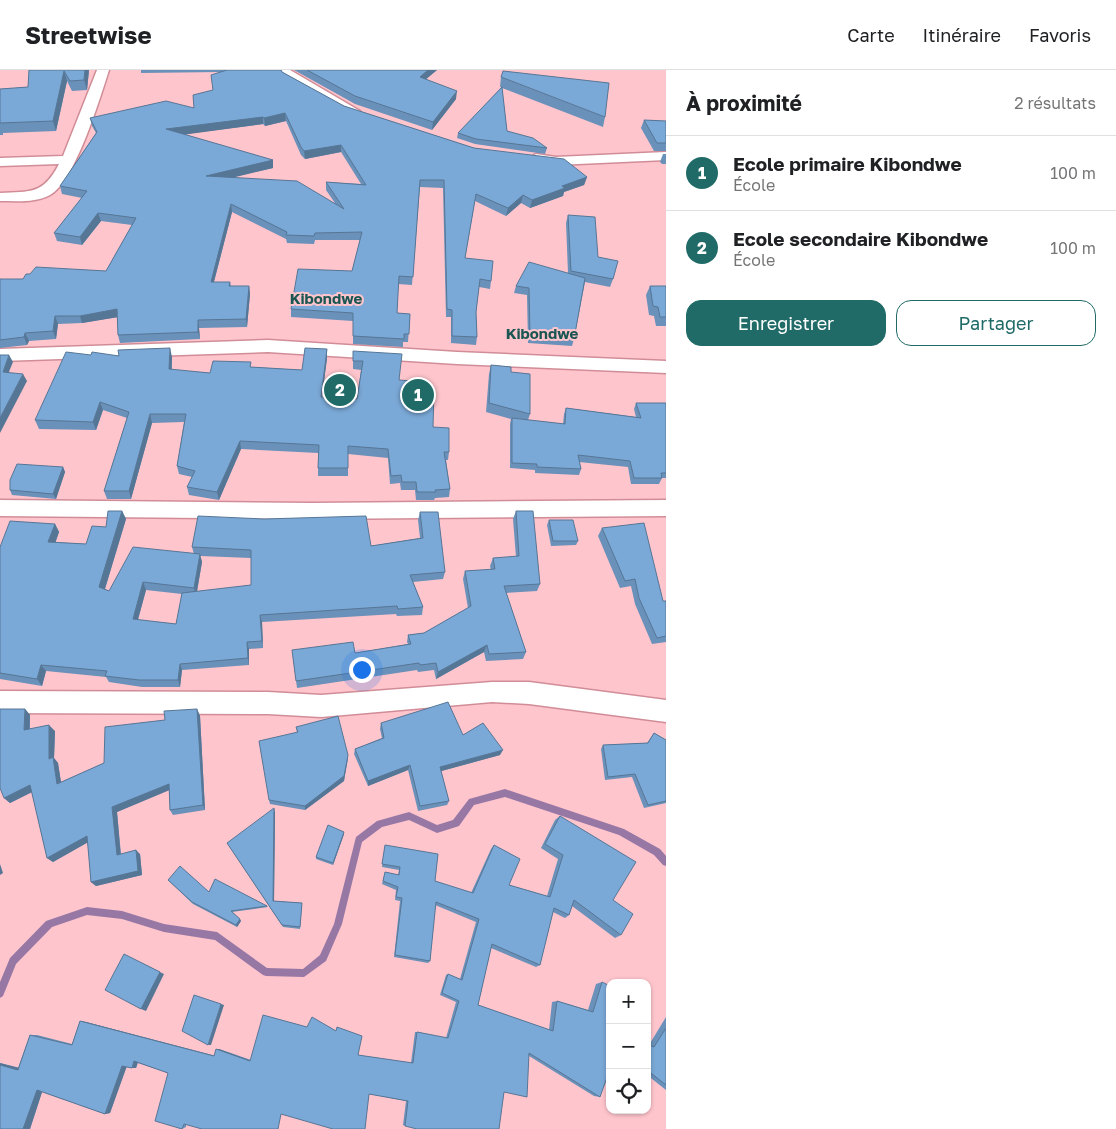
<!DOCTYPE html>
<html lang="fr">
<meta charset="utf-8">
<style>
:root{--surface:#fff;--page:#f2f2f2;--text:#202124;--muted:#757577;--line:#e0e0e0;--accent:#206b67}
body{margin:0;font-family:"Golos Text",sans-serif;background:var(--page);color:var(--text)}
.controls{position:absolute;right:15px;bottom:15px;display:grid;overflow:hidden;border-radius:10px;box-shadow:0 1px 4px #0004}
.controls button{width:45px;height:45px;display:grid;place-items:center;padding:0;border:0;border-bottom:1px solid var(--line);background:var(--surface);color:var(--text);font:25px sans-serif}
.you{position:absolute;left:361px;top:599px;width:18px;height:18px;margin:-12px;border:4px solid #fff;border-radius:50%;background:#1a73e8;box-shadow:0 0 0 8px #1a73e833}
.badge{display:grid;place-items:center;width:32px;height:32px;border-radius:50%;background:var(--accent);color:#fff;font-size:16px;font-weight:700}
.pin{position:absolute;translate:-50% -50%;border:2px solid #fff;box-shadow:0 1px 5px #0006}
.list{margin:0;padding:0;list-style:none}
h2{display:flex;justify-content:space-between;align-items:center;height:65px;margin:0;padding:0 20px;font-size:21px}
h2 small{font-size:16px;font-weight:400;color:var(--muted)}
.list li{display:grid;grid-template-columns:32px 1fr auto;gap:15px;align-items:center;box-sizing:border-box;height:75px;padding:0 20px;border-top:1px solid var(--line)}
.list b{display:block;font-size:19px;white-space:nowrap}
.list p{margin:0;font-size:16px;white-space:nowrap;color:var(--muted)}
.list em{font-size:16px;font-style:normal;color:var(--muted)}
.actions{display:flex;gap:10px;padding:15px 20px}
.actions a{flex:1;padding:11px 0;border:1px solid var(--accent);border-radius:15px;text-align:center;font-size:18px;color:var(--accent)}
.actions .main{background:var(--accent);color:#fff}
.icon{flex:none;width:28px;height:28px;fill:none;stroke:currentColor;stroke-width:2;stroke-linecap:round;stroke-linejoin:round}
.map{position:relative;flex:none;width:666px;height:1059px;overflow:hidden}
header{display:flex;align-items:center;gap:30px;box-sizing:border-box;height:70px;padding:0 25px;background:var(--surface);border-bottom:1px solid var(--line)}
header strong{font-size:24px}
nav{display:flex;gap:28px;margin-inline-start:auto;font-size:18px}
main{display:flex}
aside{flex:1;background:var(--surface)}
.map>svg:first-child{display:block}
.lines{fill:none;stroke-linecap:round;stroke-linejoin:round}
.stream{fill:#9778a5;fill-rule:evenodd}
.minor-casing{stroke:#d18d97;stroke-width:3}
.minor{fill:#fff;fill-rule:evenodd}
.wall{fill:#6a91b9;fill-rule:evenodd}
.shaded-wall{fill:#567696}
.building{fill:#7ba9d7;stroke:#567696;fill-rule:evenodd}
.labels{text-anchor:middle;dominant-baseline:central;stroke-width:4;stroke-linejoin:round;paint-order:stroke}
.far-quarter-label{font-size:15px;font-weight:bold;fill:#1b5652;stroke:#ffc5cd}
</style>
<header>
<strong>Streetwise</strong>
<nav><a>Carte</a><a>Itinéraire</a><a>Favoris</a></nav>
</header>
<main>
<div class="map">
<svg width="666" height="1059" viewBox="0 0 666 1059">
<rect width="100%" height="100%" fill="#ffc5cd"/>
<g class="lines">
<path class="stream" d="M505,719L624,759L660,779L666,786V796L663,795L654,785L619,765L505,727L474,735L459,756L456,757L437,763L409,750L382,757L362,772L342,854L326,891L304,907L266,906L263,905L215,870L164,862L122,849L87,845L52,857L16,894L3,926L0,928V912L10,888L46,851L87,837L122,841L164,854L217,862L267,898L303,899L320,885L334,854L356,767L377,751L409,742L437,755L453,750L469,729Z"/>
<defs>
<g id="minor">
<path d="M97,0H109C100,28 75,112 50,125C36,133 16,131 0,131V123C31,121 43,125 59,94L0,96V88L63,86Z"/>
<path d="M278,0H290L360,41L358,44H348L283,8Z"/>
<path d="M666,82V90L556,95L531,91L529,88L536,84L556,87Z"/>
<path d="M268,270L457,282L666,291V303L457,294L268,282L0,291V279Z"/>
<path d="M0,430L312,433L666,430V446L312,449L0,446Z"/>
<path d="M492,612H529L666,630V652L529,634L492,632L321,647L268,644L0,643V621L268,622L321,625Z"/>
</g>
</defs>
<use href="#minor" class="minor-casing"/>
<use href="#minor" class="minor"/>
</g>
<g class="wall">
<path d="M29,0H89L87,20L72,21L67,11L56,61L3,63V65H0V19L28,17Z"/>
<path d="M141,0H281L282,2L344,36L474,78L587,107L584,115L564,122L563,126L530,138L521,133L506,146L475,131L465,188L491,211L490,219L479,217L476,242L477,267L476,275L451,273V247H446L443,118L420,117L412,215L398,214L397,243L410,244L408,272H403V277L353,274V251L291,247V239L352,201L360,170H315L314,174L287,173L286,169L232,142L214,212H230L231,216H249L250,224L247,257L199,258L200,269L120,273L118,265L117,247L82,253L58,254L56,269L29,271L27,275L0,278V209H23L30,204L106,201L132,155L101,151L82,175L57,171L54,163L82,128L62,124L60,116L96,63L92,56L90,48L194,38L213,20L220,2L141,3ZM286,51L301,85L305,89L341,82L361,114L326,112V120L335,133L233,107L273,98L185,64L263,54L265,56Z"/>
<path d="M294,0H437L426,9L456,29L432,60L355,34Z"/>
<path d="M501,7L605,47L603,57L502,18L507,61L547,78L545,84L475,74L457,68L458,63L502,17H500Z"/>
<path d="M644,50L666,51V81H654L641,58Z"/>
<path d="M663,84H666V94H662L660,92Z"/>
<path d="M568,145L613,209L610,217L585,212L574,269L572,276L528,273L527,225L514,223L516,216L568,203L566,153Z"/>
<path d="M650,216H666V256H656L654,246L649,245L646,225Z"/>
<path d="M327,279V288L322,327L357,329L361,300L353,299V281L412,319L433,357L449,382L448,390H446L450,419L449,427L435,428L434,430H416L415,420H401L400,413L390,414L388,388L348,384V406H318V383L241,379L219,430L189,425L187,417L192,407L179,404L177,396L184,352L152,353L131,429H107L104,421L127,348L103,340L96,360L39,359L35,350L91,285L172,287V300L210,303L252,297L302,300Z"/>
<path d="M491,295L511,302L530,344L528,350L563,354L564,344L566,338L636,347L634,339L636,333H666V408H662L659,414H631L628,397L579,392L581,399L579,405L535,403V400L510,398V354L511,349L486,342L489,304Z"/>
<path d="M63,397L65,402L56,429L12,425L10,420Z"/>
<path d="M122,441L126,449L105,519L109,521L194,484L192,477L371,476L420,468L418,450L420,442L445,502L443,509L413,512L423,537L422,545L397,546L396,544L262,552L263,578L249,579V595L182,600L180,617H142L109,612L106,607L46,601L42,616L0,609V477L55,454L59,462L55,472L86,474L106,457ZM200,486L251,488V515L197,522L202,492ZM146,520L182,524L176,554L138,550Z"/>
<path d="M516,441L540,514L537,521L506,523L526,582L523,589L486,591L484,582L436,609L434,600L418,602L417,600L297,618L292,580L355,583L408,574L407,572L408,565L424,563L468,538L463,509L465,501L491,500L490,496L493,488L516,487L513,449Z"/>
<path d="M549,450L578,471L576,475L551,476L547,455Z"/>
<path d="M602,458L663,531H666V572L652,574L635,534L631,516L620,518L598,466Z"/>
<path d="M25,639L30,645V659L55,661L54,688L58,693L61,712L104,693L165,650L197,639L200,646L205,740L173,745L170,740L169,720L117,742L121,784H140L142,805L96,816L91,812L88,772L53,792L47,788L32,722L10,733L4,728Z"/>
<path d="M381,653L463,665L500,685L441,701L449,731L447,735L418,741L408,700L368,716L354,684L355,679L382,668L380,659Z"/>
<path d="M296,657L348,689L344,711L305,740L270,734L269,730L297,663Z"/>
<path d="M654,663L666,670V733L644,738L632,707L605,710L601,679L603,675L647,673Z"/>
<path d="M275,742L274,831L302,833L300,859L283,857L227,773Z"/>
<path d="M560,746L613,830L621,865L615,868L572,836L569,845L565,848L553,842L540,895L536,897L491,878L478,935L549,960L552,932L557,931L588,940L596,914L602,912L600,1027L594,1026L529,986L504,1022L405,1056L403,1055L406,1031L369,1024L282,1044L186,1055V1057L182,1059L168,1003L138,993L136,998L126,997L110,1043L105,1044L42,1022L30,1059H0V993L18,998L30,965H37L72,974L80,951L86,952L214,986L219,979L251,990L358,985L411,993L415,962H417L446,968L456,932L440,925L446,905L448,904L460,909L476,852L435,835L430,891L428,893L394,887L400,831L395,830L396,820L382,814L385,802L398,805L399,800L382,797L385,775L435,811L471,823L491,779L494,775L509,815L547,826L558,789L541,778L555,750Z"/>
<path d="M344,762V764L333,795L316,789V787Z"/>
<path d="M168,810L209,822L267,836L268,837L232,842L241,851L237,857L193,834Z"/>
<path d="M666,947V1020L647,1005V974L649,975Z"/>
</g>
<g class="shaded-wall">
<path d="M85,0H89L87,20L84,10Z"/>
<path d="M428,0H437L419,15L420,7Z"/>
<path d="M64,1L67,11L56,61L53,51Z"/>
<path d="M457,21L456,29L432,60L433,52Z"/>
<path d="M285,43L286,51L265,56L264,48Z"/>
<path d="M263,47V54L167,67L166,59Z"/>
<path d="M341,75V82L305,89L304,81Z"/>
<path d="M273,90V98L207,114L206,106Z"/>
<path d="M587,107L584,115L564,122L563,126L530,138L532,130L562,116Z"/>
<path d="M523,125L521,133L506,146L508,138Z"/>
<path d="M231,134L232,142L212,219L211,212Z"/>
<path d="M98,143L101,151L82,175L80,167Z"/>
<path d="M249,216L250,224L247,257L246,249Z"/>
<path d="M117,239L119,247L82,253L80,246Z"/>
<path d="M55,246L58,254L56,269L53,261Z"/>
<path d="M198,250L199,258L200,269L198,262Z"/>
<path d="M25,263L29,271L27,275L24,267Z"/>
<path d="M170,278L172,287L171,308L169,299Z"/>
<path d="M327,279V288L321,335V327Z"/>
<path d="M9,285L13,292L6,309L3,302Z"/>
<path d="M23,304L27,311L0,363V348Z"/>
<path d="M100,332L103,340L96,360L93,352Z"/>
<path d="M150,344L152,353L131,429L129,421Z"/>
<path d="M240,371L241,379L219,430L217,422Z"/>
<path d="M63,397L65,402L56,429L53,424Z"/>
<path d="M122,441L126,449L103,525L99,517Z"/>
<path d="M55,454L59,462L53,480L48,472Z"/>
<path d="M200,484L202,492L196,526L194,518Z"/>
<path d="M143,512L146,520L136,556L133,549Z"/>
<path d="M260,545L262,552L263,578L262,571Z"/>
<path d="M247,572L249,579V595L248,588Z"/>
<path d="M487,575L484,582L436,609L438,602Z"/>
<path d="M180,594L182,600L180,617L178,610Z"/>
<path d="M41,595L46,601L42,616L37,609Z"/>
<path d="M25,639L30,645L29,666L24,660Z"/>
<path d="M197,639L200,646L205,740L203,735Z"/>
<path d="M49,655L55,661L54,688L58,693L62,719L57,714L49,689Z"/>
<path d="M503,680L500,685L438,702L440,697Z"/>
<path d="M348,685L344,711L305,740V736Z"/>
<path d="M410,695L408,700L368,716V711Z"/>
<path d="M169,714L172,719L117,742L121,789L117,785L112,737Z"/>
<path d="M30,715L36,720L10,733L4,728Z"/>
<path d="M274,738L275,742L274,833L273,831Z"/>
<path d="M344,762V764L333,795V793Z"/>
<path d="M87,766L92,770L53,792L47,788Z"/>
<path d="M136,780L140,784L142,805L96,816L91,812Z"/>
<path d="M0,794L3,803L0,805Z"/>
<path d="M240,849L241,851L237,857L236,855Z"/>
<path d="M129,887L164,904L146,941L141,939Z"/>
<path d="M221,934L224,935L211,975H208Z"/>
<path d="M80,951L86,952L216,986H214Z"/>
<path d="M216,979H219L252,991H250Z"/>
<path d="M134,991H138L136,998H132Z"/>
<path d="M0,993L24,999L18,1000L0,995Z"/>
<path d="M122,996H127L110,1043L105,1044Z"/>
<path d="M43,1019L30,1059H23L37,1020Z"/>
</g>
<g class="building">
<path d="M29,0H85L84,10L70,11L64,1L53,51L0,53V19L28,17Z"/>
<path d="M227,0H281L282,2L344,36L474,78L564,89L587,107L562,116L565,118L532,130L523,125L508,138L476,124L465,188L493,191L491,211L480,209L476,242L477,267L452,266V240L447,239L444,110H420L413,207L399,206L397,243L410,244L409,264H404V269L353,266V243L291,239L298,199L352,201L362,162L315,163L314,166L286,165L287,162L231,134L211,212H230L229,216H249L246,249L198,250V262L118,265L117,239L80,246H55L53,261L25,263L24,267L0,270V209H23L26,204H30L36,197L106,201L136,148L98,143L80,167L54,163L87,121L60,116L97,62L90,48L166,31L194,38L193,25L213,20L211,5ZM285,43L301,77L304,81L341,75L366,115L326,112L344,139L297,111L206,106L273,90L166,59L263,47L264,48Z"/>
<path d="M307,0H428L420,7L457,21L433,52L355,26Z"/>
<path d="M503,1L609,13L605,47L501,7Z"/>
<path d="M502,17L507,61L533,68L547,78L476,69L458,63Z"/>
<path d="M644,50L666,51V73H657Z"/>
<path d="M568,145L595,147L598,187L618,191L613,209L571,201Z"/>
<path d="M529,192L585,208L574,269L530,266L529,218L516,216Z"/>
<path d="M650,216H666V247H660L658,237L653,236Z"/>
<path d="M170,278L169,299L210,303L213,291L251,292L250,297L302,300L305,278L327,279L321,327L357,329L363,291H353V281L402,284L399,310L413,311L412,319L434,320L433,357L449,358V382H444L450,419L435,420L436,422H417L416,412H402L401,405L391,406L388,379L348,376V398H318L319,375L240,371L217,422L187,417L195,401L177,396L186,344H150L129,421H104L129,342L100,332L93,352L35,350L66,282L91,285L92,282L119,286L118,280Z"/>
<path d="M0,285H9L3,302L23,304L0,348Z"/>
<path d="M491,295L511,297V302L530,304V344L489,333Z"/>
<path d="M636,333H666V403H661L662,408H634L630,391L578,385L581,399L537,397V394L512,393V348L565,354L566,338L641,348Z"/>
<path d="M17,394L63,397L53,424L10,420V410Z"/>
<path d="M108,441H122L99,517L109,521L133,477L200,484L194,518L143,512L133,549L176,554L182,523L251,515V480L192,477L198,446L264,449L366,446L371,476L423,468L420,442H438L445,502L410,505L423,537L398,539L397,536L260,545L262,571L247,572L248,588L180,594L178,610H139L105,606L107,601L41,595L37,609L0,603V477L10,451L55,454L48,472L86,474L92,456L106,457Z"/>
<path d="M516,441H533L540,514L504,516L526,582L489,584L487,575L438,602L436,593L420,595L419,593L296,611L292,580L353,572L355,583L411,574L408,565L424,563L471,536L465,501L495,499L493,488L519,486Z"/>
<path d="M549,450H573L578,471H553Z"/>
<path d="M644,453L663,531H666V566L657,568L639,528L635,509L625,511L602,458Z"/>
<path d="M448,632L463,665L483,653L503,680L440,697L449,731L420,736L410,695L368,711L355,679L384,668L381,653Z"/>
<path d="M0,639H25L24,660L49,655V689L53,687L57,714L104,693L105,657L165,650L164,641L197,639L203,735L170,740L169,714L112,737L117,785L136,780L138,801L91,812L87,766L47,788L30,715L4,728L0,718Z"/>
<path d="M338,646L348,685L344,706L305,736L269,730L259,671L298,662L296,657Z"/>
<path d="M654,663L666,670V731L648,735L635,704L608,707L603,675L648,673Z"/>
<path d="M274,738L273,831L302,833L300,857L282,855L227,773Z"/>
<path d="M560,746L636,792L613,830L633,844L621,865L574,830L569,845L554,838L540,895L492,874L478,935L553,961L557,931L593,942L602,912L610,916V999L600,1027L529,983L527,1027L504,1022L499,1059H417L405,1056L408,1031L369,1024L365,1059H333L281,1044L278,1059H202L184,1054L182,1059L155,1051L168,1003L134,991L132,998L122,996L105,1044L37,1020L23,1059H0V995L18,1000L30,965L72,975L80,951L214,986L216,979L250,991L263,945L307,957L312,947L336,961L337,957L362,966L358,985L413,993L417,962L448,968L459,931L442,923L448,904L462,910L479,849L436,832L430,891L395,885L402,828L396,827L398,817L383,811L385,802L399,805L400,797L382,794L385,775L438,784L435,811L473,823L494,775L520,789L509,815L550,827L563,785L545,774Z"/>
<path d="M328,755L344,762L333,793L316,787Z"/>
<path d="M180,796L209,822L215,809L267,836L231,841L240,849L236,855L192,832L168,810Z"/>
<path d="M124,884L160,902L141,939L105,920Z"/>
<path d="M194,925L221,934L208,975L182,961Z"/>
<path d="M666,958V1015L647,1000V974L654,977Z"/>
</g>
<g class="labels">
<g class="far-quarter-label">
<text x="326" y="228">Kibondwe</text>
<text x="542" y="263">Kibondwe</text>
</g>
</g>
</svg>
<div class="controls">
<button>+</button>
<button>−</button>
<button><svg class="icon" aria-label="locate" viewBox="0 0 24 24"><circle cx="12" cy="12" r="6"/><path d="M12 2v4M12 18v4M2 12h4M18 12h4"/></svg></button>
</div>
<div class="you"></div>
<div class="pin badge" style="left:418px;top:325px">1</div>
<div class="pin badge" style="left:340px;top:320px">2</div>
</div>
<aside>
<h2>À proximité<small>2 résultats</small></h2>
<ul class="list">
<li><span class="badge">1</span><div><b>Ecole primaire Kibondwe</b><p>École</p></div><em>100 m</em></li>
<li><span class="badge">2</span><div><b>Ecole secondaire Kibondwe</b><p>École</p></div><em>100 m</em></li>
</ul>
<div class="actions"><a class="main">Enregistrer</a><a>Partager</a></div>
</aside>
</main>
